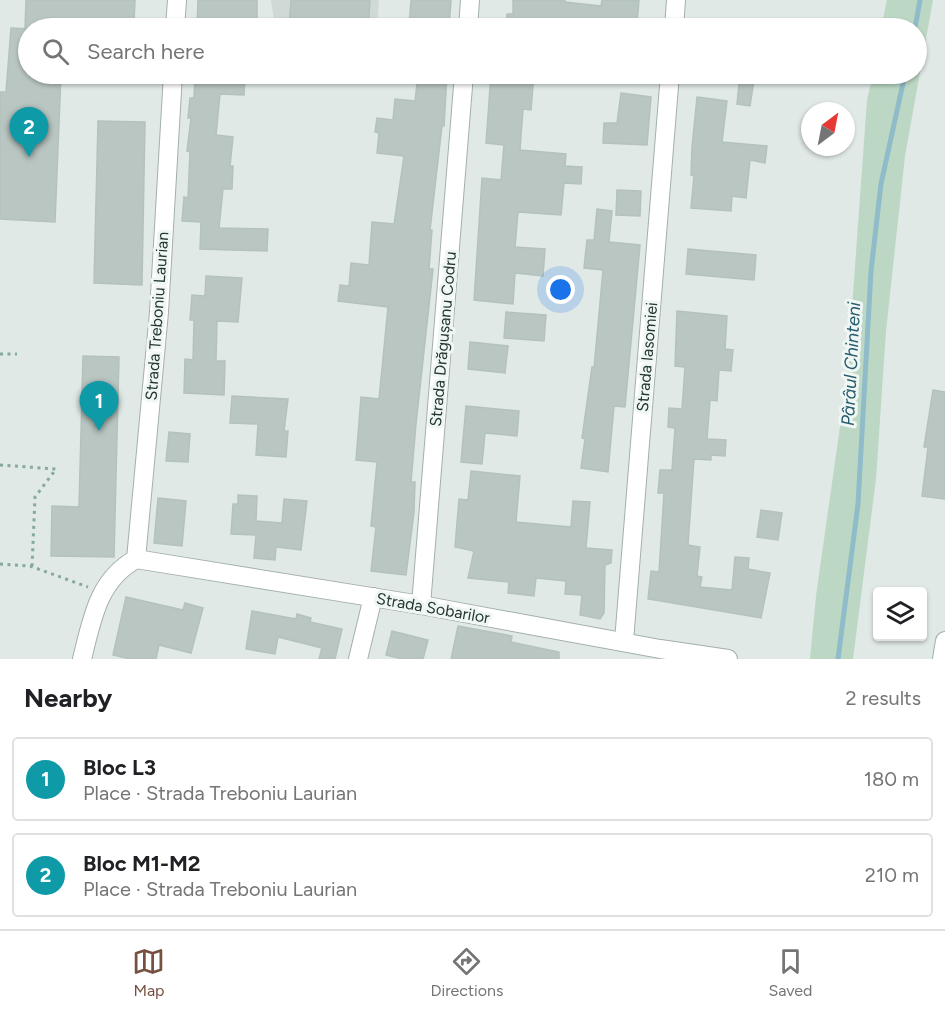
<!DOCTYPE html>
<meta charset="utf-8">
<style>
:root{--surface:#fff;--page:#f2f2f2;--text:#202124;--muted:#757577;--line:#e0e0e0;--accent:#765142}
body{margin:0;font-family:Figtree,sans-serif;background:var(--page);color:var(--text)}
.controls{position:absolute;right:18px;bottom:18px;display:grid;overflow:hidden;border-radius:6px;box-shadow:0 2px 4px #0004}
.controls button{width:54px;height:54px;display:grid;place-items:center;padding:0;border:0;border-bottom:2px solid var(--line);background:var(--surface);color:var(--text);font:30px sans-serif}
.compass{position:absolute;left:801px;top:102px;width:54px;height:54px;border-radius:50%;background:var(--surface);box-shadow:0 2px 4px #0004;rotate:32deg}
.you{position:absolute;left:561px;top:290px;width:21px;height:21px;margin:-15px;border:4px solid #fff;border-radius:50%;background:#1a73e8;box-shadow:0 0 0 9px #1a73e833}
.badge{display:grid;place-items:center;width:39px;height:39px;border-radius:50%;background:var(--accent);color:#fff;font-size:20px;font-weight:700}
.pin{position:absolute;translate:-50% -50px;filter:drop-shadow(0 2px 3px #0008)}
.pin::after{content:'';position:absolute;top:32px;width:21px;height:18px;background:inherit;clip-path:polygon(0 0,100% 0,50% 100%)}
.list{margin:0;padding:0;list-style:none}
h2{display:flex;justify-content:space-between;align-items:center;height:78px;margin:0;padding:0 24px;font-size:26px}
h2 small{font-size:20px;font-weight:400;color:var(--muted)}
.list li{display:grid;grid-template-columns:39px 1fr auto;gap:18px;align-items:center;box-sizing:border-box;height:84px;margin:0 12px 12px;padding:0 12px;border:2px solid var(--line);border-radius:6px}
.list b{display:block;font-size:22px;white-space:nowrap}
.list p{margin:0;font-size:20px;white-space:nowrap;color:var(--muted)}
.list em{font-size:20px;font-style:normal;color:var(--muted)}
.icon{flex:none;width:33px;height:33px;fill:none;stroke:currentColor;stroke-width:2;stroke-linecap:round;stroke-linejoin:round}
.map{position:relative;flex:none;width:945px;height:659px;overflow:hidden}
.search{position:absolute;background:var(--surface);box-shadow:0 2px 4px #0004;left:18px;right:18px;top:18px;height:66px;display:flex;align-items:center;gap:15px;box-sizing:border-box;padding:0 21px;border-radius:33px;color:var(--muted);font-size:22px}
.sheet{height:270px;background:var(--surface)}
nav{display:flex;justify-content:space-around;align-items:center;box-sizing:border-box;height:84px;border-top:2px solid var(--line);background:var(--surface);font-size:16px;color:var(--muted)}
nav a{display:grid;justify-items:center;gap:3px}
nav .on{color:var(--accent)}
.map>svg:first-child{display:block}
.built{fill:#cfd9d5}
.green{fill:#bcd8c5}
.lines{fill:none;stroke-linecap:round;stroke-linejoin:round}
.stream{stroke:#8fbcc8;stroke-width:5}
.building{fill:#b9c6c2;stroke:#b4c2bd;stroke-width:1.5}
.minor-casing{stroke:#a4b0ad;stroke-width:20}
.path{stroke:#85a99f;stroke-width:3;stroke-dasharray:3 4.5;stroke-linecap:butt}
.minor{stroke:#fff;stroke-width:18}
.labels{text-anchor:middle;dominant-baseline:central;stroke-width:6;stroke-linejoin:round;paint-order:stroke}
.street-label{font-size:16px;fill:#233733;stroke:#f0f6f4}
.water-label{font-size:18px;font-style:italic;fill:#255c6c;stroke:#f0f6f4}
</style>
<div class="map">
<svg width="945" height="659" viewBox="0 0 945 659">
<rect width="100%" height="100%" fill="#e0e9e6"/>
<path class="built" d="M271,0H379L377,28H275Z"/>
<path class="green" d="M887,0H933L905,156L886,331L876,479L853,659H810L816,596L847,377L867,100L873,74H916V28H881Z"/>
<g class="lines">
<g class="stream">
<path d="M915,28L920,0"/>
<path d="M838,659L858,504L871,271L881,184L905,74"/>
</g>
</g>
<g class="building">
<path d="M26,0H135L134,22H102V28H25Z"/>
<path d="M198,0H257V28L197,25Z"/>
<path d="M291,0H370L368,28H289Z"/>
<path d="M411,0H451L449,28H409Z"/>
<path d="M513,0H565V2L601,6L602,0H639L637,24L587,20V27L549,26V28H506L507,14H513Z"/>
<path d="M11,28L28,29V74H61L55,222L0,219V92H6Z"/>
<path d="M195,74H245L244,95L220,94L216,135L233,137L230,166H233L232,189H223L219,228L268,229L267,251L200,249L201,222L182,221L184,197L188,198L190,152L187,151L191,118H188L190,98H194Z"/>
<path d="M418,74H447L444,126H442L430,230H432L429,269H433L416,424L411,482H415L414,512L406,575L371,571L376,527L371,526L377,462L356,460L361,397L379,399L388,307L338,301L340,285L349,286L351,263L369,265L372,222L394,224L404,156L377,153L379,133L375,132L377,118L393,120L395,99L415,101Z"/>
<path d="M491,74H534L531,110L523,109L520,150L566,154L565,166L582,167L581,184L564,183L561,215L518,212L515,247L545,249L543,276L515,273L513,304L474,300L482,178L501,180L504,145L486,143Z"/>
<path d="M740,74H755L750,106L737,104Z"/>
<path d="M621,93L651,97L647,145L603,143L604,123H617Z"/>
<path d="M697,97L727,101L722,142L767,146L765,163L750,160L746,198L732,196L731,211L691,208L694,176L691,175L692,147Z"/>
<path d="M98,121L145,122L142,285L94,283Z"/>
<path d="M617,190L641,191L640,216L616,215Z"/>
<path d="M597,209L612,211L609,242L640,245L625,407L614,406L608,472L581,468L585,439L582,438L592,367L594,368L603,270L584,268L587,240H594Z"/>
<path d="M688,249L756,255L754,280L686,274Z"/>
<path d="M206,276L242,278L238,322L217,321L216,361H225L224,395L184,393L185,359L193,360L194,320H190L192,295L205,296Z"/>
<path d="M677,311L727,316L725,349L733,350L731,371L719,370L717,401L710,400L707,439L726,440L725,456L711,455V460L694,459L688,545L700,547L697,576L702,577L700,587L732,590L735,557L749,558L748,569L770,573L761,618L648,599L651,571L659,572L664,493H658L660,470H672L675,428L668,427L669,408L682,409L685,367L675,366Z"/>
<path d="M506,312L546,315L544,341L504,338Z"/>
<path d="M470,342L508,346L505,373L468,369Z"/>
<path d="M83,356L119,357L114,557L51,556L52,506L79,507Z"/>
<path d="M933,390L945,392V499L922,496L928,447H924Z"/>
<path d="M232,396L288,399L284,431H288L286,457L256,455L258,424L230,423Z"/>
<path d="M466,406L519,411L517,436L485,433L482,464L461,462Z"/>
<path d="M169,432L190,434L188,462L166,461Z"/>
<path d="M471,471L520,476L516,522L571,527L573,501L590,502L586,548L612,550L611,563L605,565L604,613L600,619L580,615L582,595L565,594L566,581L536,578L534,596L508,593L509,582L468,578L474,551L455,547L459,499L468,500Z"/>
<path d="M238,495L257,496L256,521L282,523L284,499L307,501L301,550L276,547L275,560L254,558L256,535L231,534L233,504H238Z"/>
<path d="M158,498L186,501L182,546L154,543Z"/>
<path d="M761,510L782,513L778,540L757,537Z"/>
<path d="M126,597L183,610L185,603L203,608L191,653L159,645L156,659H130L113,655Z"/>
<path d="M252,611L296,619L297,614L311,618L310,622L342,629L335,659H319L322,648L278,637L275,654L246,649Z"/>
<path d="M458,626L512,636L511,642L559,652V659H451Z"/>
<path d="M392,631L428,640L423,659H402L386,655Z"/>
</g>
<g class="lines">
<defs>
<g id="minor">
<path d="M175,28L177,0"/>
<path d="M468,28L470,0"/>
<path d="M674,28L676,0"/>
<path d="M136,559L421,605L660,649L728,659"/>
<path d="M136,559L159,312L173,74"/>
<path d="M421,605L464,74"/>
<path d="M624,641L670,74"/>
<path d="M82,659C92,619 98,580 136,559"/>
<path d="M358,659L373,597"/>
<path d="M942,659L945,641"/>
</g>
</defs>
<use href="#minor" class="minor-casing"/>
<g class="path">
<path d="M0,354H17"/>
<path d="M0,465L56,469L35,497L32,567"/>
<path d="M0,564L30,566L88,587"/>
</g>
<use href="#minor" class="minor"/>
</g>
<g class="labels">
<g class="street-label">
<text transform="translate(157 316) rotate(-86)">Strada Treboniu Laurian</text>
<text transform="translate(443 339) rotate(-85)">Strada Drăgușanu Codru</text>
<text transform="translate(647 357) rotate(-85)">Strada Iasomiei</text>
<text transform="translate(433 608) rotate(10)">Strada Sobarilor</text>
</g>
<g class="water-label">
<text transform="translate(851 364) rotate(-87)">Pârâul Chinteni</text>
</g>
</g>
</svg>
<div class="controls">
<button><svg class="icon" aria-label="layers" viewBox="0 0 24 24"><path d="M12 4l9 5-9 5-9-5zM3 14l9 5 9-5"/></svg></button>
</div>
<svg class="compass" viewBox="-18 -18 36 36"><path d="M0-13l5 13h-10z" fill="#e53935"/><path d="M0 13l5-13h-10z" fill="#757577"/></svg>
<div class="you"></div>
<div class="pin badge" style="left:99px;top:431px;background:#0f9aa8">1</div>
<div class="pin badge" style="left:29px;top:157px;background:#0f9aa8">2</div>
<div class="search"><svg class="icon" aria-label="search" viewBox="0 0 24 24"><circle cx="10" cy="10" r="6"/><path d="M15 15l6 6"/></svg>Search here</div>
</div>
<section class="sheet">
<h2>Nearby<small>2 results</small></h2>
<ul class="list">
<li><span class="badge" style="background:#0f9aa8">1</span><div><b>Bloc L3</b><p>Place · Strada Treboniu Laurian</p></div><em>180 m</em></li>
<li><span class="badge" style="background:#0f9aa8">2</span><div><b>Bloc M1-M2</b><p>Place · Strada Treboniu Laurian</p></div><em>210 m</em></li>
</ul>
</section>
<nav>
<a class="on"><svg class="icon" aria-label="map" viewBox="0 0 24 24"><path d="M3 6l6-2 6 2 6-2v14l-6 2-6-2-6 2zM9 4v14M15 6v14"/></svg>Map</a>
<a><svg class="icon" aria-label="directions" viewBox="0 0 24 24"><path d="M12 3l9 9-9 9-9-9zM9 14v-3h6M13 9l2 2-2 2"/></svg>Directions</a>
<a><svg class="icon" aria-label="saved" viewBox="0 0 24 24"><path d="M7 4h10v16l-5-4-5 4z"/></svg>Saved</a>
</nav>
